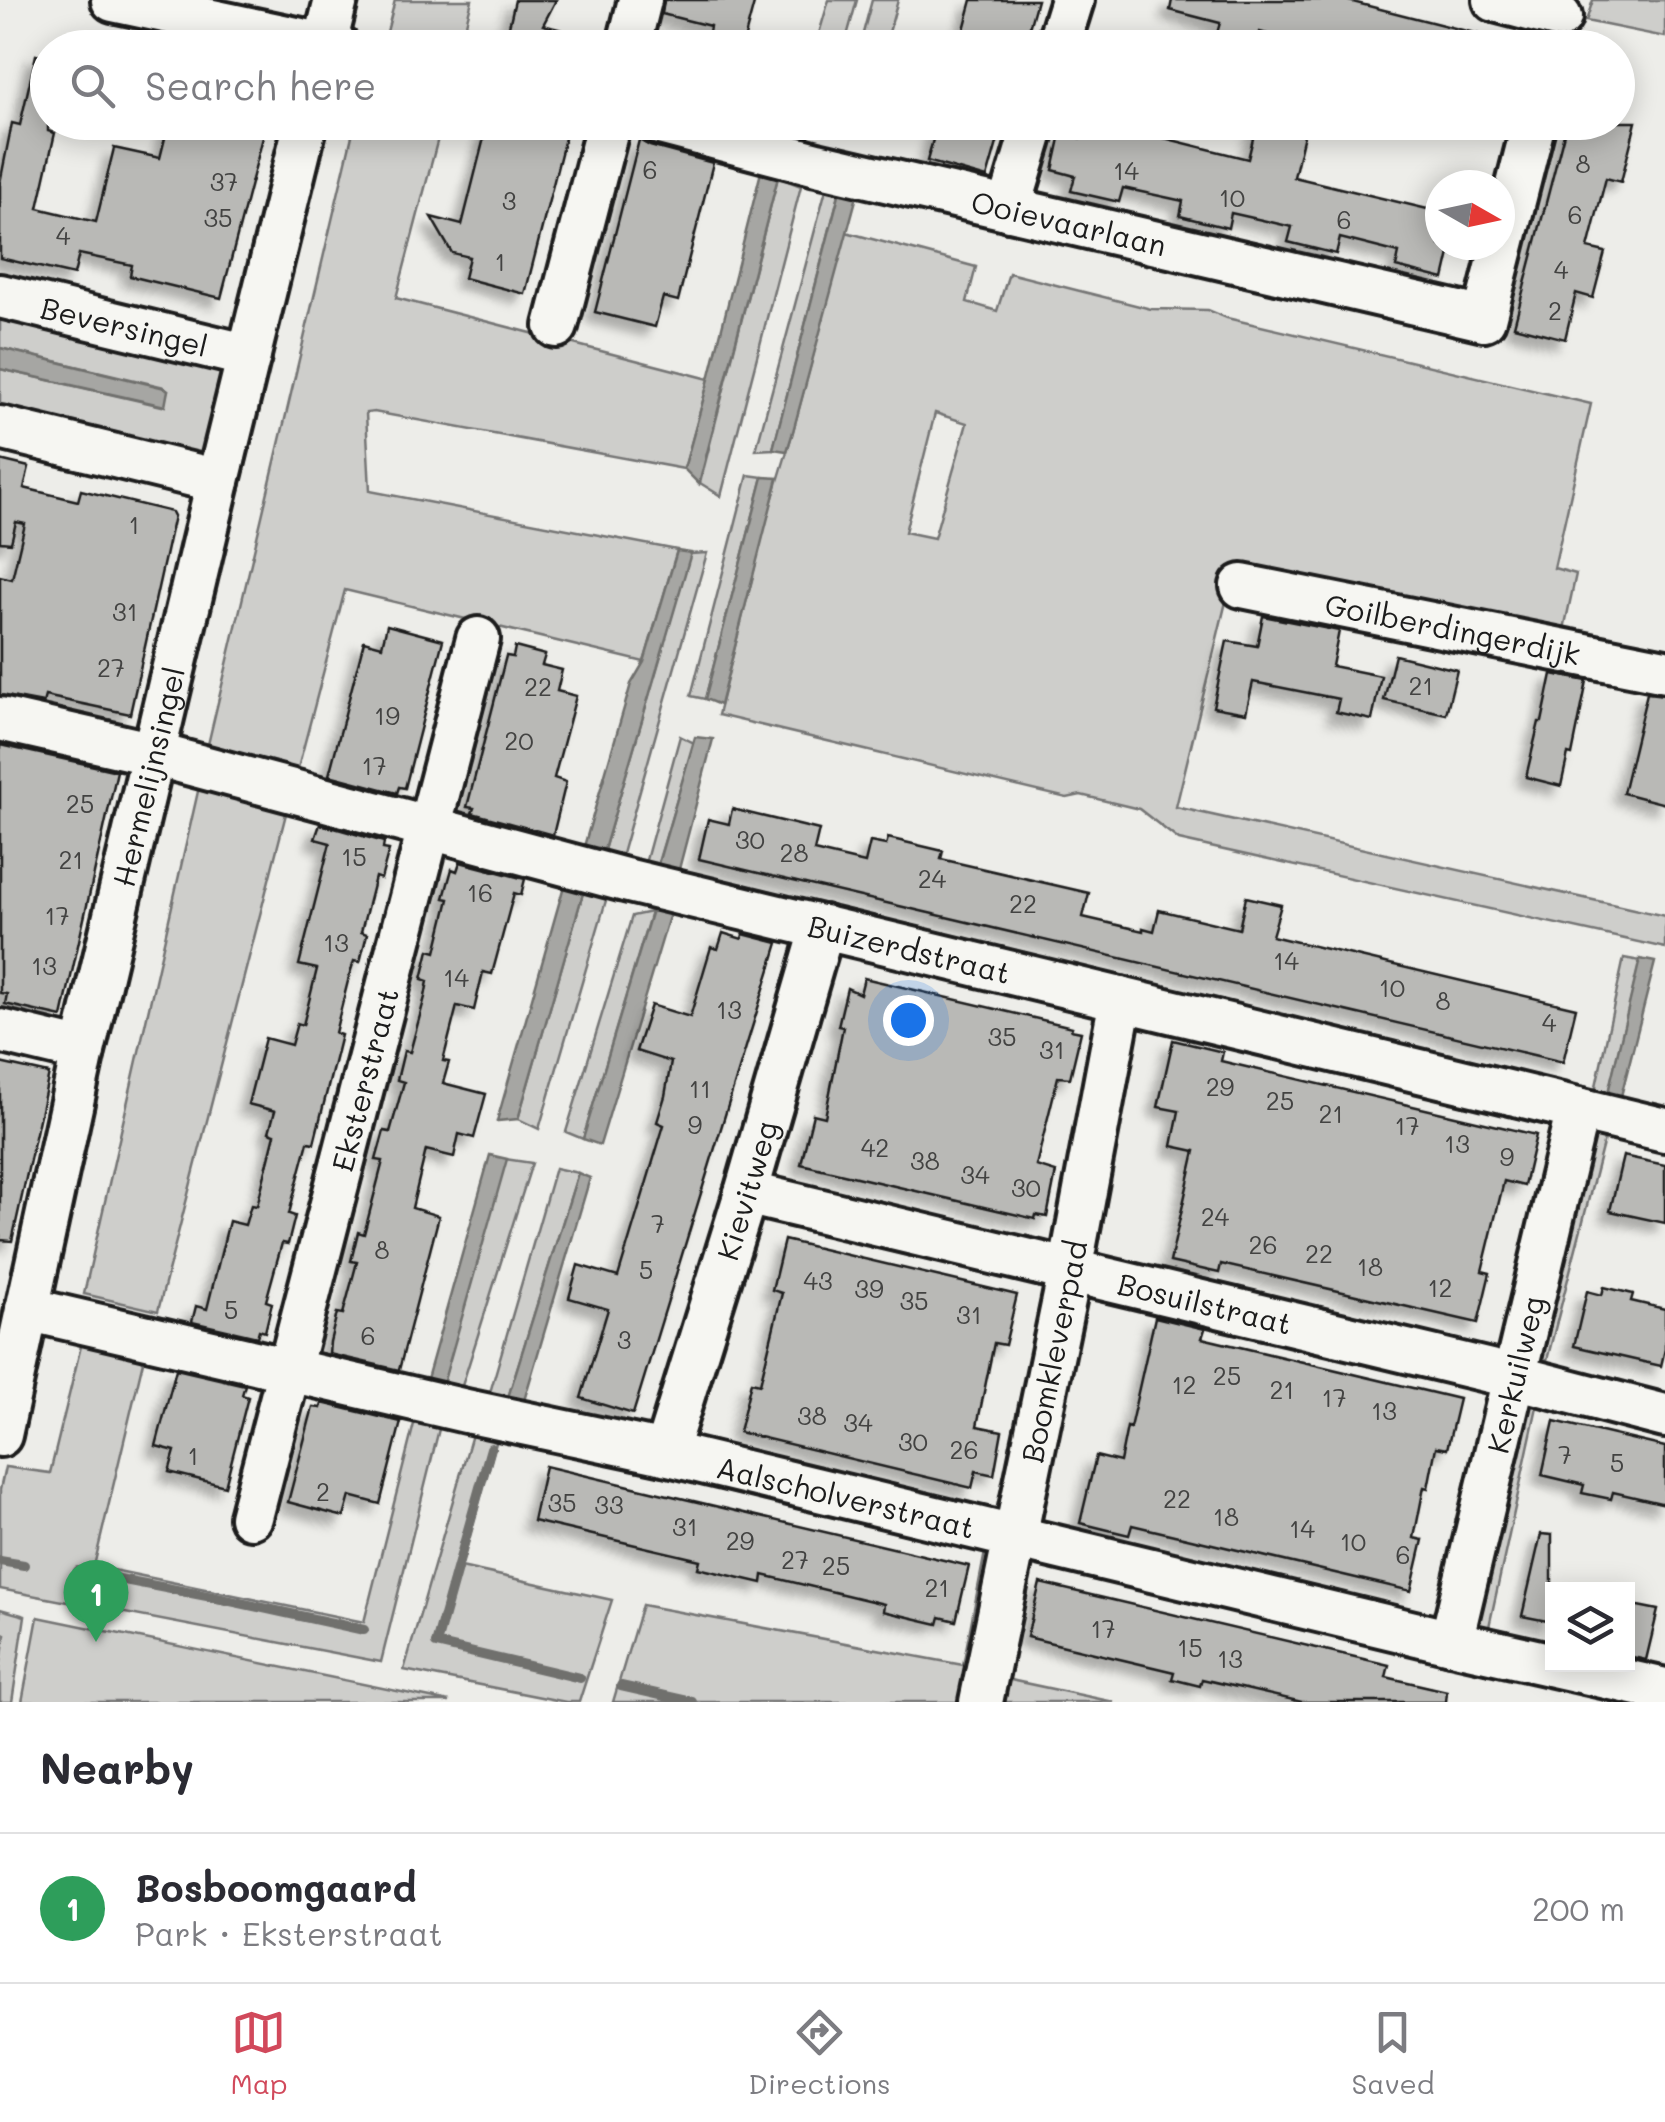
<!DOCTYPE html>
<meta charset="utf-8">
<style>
:root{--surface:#fff;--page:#f7f7f7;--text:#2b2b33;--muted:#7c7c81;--line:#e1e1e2;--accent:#d1495b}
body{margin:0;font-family:Mali,sans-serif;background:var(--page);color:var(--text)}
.controls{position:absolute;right:30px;bottom:30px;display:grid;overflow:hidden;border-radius:0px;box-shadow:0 5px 25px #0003}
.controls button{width:90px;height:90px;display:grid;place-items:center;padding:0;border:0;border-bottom:2px solid var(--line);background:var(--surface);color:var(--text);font:50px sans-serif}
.compass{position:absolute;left:1425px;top:170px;width:90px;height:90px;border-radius:50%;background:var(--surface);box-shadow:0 5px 25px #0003;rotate:99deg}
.you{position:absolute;left:908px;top:1020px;width:35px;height:35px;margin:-25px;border:8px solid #fff;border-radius:50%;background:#1a73e8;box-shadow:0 0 0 15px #1a73e833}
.badge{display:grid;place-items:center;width:65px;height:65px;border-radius:50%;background:var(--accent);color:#fff;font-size:32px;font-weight:700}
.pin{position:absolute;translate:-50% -82px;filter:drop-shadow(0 2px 5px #0008)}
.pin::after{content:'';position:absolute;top:52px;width:35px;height:30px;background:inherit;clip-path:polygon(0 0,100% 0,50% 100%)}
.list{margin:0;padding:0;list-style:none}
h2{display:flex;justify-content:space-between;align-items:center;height:130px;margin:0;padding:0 40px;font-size:42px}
h2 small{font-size:32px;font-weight:400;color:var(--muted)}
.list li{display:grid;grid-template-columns:65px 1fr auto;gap:30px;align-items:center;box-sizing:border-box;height:150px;padding:0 40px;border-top:2px solid var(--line)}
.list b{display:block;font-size:38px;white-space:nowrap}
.list p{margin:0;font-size:32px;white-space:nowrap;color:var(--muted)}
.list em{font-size:32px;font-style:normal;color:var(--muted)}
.icon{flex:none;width:55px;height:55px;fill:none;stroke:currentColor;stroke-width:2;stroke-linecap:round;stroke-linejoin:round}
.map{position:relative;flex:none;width:1665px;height:1702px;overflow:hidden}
.search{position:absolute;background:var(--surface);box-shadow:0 5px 25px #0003;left:30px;right:30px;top:30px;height:110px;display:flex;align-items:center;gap:25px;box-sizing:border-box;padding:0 35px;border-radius:55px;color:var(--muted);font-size:38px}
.sheet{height:280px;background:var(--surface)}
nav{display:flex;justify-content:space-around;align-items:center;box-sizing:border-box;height:140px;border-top:2px solid var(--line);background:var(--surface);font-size:28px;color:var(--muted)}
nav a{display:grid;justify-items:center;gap:5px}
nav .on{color:var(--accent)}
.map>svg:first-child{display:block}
.green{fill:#cececb;stroke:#757574;stroke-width:2.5;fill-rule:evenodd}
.water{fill:#a6a6a3;stroke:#6f6f6d;stroke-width:2.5}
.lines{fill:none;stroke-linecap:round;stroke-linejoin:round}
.stream{stroke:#6f6f6d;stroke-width:10}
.building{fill:#b9b9b6;stroke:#1c1c1c;stroke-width:2.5;filter:url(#shadow)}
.minor-casing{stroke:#1c1c1c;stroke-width:50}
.minor{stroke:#f6f6f2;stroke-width:42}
.labels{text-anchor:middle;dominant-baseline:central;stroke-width:8;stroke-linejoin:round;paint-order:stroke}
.number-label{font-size:25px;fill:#434342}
.street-label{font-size:30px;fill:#1c1c1c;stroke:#f6f6f2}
</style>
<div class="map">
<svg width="1665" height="1702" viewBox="0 0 1665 1702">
<defs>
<filter id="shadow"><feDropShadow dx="-9" dy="9" stdDeviation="5" flood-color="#0004"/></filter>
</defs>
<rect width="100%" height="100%" fill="#edede9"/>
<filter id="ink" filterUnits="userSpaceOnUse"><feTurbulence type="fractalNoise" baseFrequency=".01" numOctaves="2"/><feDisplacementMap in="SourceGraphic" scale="20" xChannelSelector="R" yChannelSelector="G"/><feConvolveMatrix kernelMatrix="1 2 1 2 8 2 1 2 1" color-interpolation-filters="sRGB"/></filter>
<g filter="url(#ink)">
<g class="green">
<path d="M395,0H472L460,47H414L385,40Z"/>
<path d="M829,0H857L844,47H815Z"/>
<path d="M872,0H898L885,47L859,48Z"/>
<path d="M1593,0H1665V37L1586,21Z"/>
<path d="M355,123H442L396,298L709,379L684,469L374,412L366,413L370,491L677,550L644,662L345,590L296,776L206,753Z"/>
<path d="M778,177L801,186L721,496L700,483Z"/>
<path d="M841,186L773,449L756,450L826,189Z"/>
<path d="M846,232L976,267L967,302L997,311L1009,273L1151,309L1208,310L1227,318L1591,404L1554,568L1576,574L1563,634L1233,573L1176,807L1665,916V948L1179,840L1139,809L1081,795L1067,798L718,715L768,514L792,435ZM935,413L967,423L934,538L905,532Z"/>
<path d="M0,308L226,362L203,455L0,407V369L162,406L168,390L164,387L0,348Z"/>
<path d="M748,475L763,477L705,699L691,696Z"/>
<path d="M707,553L620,861L602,857L690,554Z"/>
<path d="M680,736L694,743L656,869L643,871Z"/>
<path d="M199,787L288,806L158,1311L84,1294Z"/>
<path d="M583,893L607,897L539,1129L518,1119Z"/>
<path d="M651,912L583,1139L566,1132L632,916Z"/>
<path d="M1624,958L1640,961L1607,1098L1593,1100Z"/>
<path d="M1589,1134L1605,1136L1547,1360L1531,1356Z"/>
<path d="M505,1159L532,1163L461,1389L442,1386Z"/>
<path d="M555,1168L578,1173L506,1404L489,1396Z"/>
<path d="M82,1342L145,1353L94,1566L364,1622L417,1412L442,1417L381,1662L0,1589V1490L5,1467L50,1473Z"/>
<path d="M1523,1399L1538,1402L1487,1636L1469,1631Z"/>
<path d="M475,1424L499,1432L461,1567L612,1600L579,1702H566L404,1670Z"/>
<path d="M986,1547L997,1551L974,1702H613L642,1605L963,1665Z"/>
<path d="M0,1609L25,1616L12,1702H0V1669L5,1634L0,1632Z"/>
<path d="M38,1617L450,1702H22Z"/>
<path d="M1001,1678L1114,1702H997Z"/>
</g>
<g class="water">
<path d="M762,168L778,177L699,484L684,469L709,379Z"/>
<path d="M842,183L858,192L792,435L787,451L773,449Z"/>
<path d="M0,348L165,388L168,390L165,406L0,369Z"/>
<path d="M763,477L778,478L720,705L705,699Z"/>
<path d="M677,551L691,553L601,860L581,857L631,684L644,662Z"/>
<path d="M695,737L713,739L678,873L656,871Z"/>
<path d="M564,886L583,893L518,1119L497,1121Z"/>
<path d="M652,910H671L600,1145L583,1139Z"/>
<path d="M1640,959L1655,962L1619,1104L1606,1101Z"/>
<path d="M490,1155L507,1159L441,1391L425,1386Z"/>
<path d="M578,1173L590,1178L523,1404H506Z"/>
</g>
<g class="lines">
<g class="stream">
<path d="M491,1448L436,1644L580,1678"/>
<path d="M0,1561L24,1565"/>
<path d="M78,1571L212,1597L364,1630"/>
<path d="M621,1686L692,1702"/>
</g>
</g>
<g class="building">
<path d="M515,0H556L543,25L593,38L592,48H507L508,44H505Z"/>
<path d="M664,0H755L742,48L708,40L710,26L662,14Z"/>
<path d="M972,0H1037L1026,39L1011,34L1007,48H959Z"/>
<path d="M1172,0H1345L1494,38L1493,48H1319L1260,32L1257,43L1217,33L1220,23L1170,10Z"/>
<path d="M36,55L48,57V131L55,133L38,208L96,222L114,148L160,158L169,122H267L221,298L130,276L132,265L79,254L74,275L0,258V183L12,123L20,125Z"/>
<path d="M488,122H541L540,127L566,134L525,294L464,278L469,257L452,253L431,217L462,225Z"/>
<path d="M938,122H1003L987,178L927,161Z"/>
<path d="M1257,122H1307L1294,177L1440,212V245H1452L1444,279L1396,267L1399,253L1340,238L1336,254L1288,242L1292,227L1262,220L1231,213L1228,228L1180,216L1183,201L1123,188L1119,202L1071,191L1075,176L1053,170L1061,134L1080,138L1082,128L1110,134L1112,125L1248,159Z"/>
<path d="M1567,122H1636L1621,182L1606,178L1588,248L1605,252L1593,298L1576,293L1565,339L1514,326Z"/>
<path d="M639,140L650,146L713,163L678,301L663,297L655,327L595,312Z"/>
<path d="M0,460L29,467L24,488L78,501L81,490L172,512L174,516L130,714L45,696L43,703L0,695V576L12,579L25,524L16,522L11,543L0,542Z"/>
<path d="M1263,616L1339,631L1332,666L1381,676L1372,720L1336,712L1339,699L1253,682L1246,713L1213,707L1227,641L1257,646Z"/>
<path d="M387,625L443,640L405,788L399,787L397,793L329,775L364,641L382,646Z"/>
<path d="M515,647L545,655L542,665L562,670L557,691L576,696L554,778L566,782L553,835L472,813L474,808L467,807L506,656L513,657Z"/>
<path d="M1395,655L1457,670L1446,714L1384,700Z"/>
<path d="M1552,674L1587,681L1572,755L1568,754L1561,786L1526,777L1539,722H1542Z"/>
<path d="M1647,693L1665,695V804L1623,793Z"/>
<path d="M0,745L117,771L62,1017L5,1004L7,994L0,993Z"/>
<path d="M732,809L819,830L814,851L865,863L870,842L886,845L888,838L943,851L941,859L1089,893L1083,917L1143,931V928L1154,931L1159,910L1239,929L1246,897L1281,905L1272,936L1576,1008L1563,1062L699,859L708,819L729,824Z"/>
<path d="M320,824L384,842L383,849L389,850L381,879L375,877L361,932L367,934L360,962L354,961L349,977L335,1033L341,1035L314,1143L308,1142L293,1198L289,1214L295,1216L288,1244L282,1243L266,1301L272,1303L265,1332L259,1330L257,1337L192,1322L196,1306L207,1309L229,1221L245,1225L251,1205L257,1206L275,1134L269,1132L275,1111L248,1104L265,1038L291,1045L297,1023L303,1025L317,969L299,965L330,843L315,839Z"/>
<path d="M460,862L525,879L521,895L514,893L492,974L483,972L474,1010L457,1006L443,1061L449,1062L443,1083L486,1094L474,1138L459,1134L454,1157L426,1150L412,1208L439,1216L399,1370L329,1354L330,1342L337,1313L343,1314L357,1262L351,1261L358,1232L364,1234L383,1161L376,1160L384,1131L390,1132L404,1082L397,1080L404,1051L410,1052L425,997L428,981L422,979L429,950L436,952L449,899L444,898L452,869L457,871Z"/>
<path d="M723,933L742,939L743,934L778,943L633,1414L581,1398L608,1309L569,1298L578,1265L618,1277L664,1125L657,1122L665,1096L671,1062L636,1051L651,1005L690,1017L711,947L718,949Z"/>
<path d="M864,978L1072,1027L1071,1030L1081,1032L1070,1078L1058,1077L1036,1166L1056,1172L1047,1217L1036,1215L1035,1219L801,1164L813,1114L825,1117L843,1027L838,1026L847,988L860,994Z"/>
<path d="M1173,1040L1223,1052L1221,1061L1536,1135L1524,1186L1504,1181L1482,1271L1490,1273L1478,1323L1221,1264L1219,1273L1170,1262L1195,1151L1172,1146L1179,1111L1158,1107Z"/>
<path d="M0,1063L49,1074L12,1241L0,1240Z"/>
<path d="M1623,1156L1665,1165V1223L1610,1211Z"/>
<path d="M784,1240L1017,1295L1005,1345L994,1343L977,1426L1002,1431L994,1475L976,1471L972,1488L739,1432L751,1382L760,1384L782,1293L772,1290Z"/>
<path d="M1604,1287L1633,1294L1631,1301L1665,1309V1349L1661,1366L1574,1346L1587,1291L1602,1295Z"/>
<path d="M1155,1317L1205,1329L1202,1338L1459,1399L1447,1449L1436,1447L1428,1488L1424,1487L1414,1538L1423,1540L1411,1591L1132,1525L1129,1535L1080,1523L1096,1456L1120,1462L1127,1427L1130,1428Z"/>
<path d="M176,1369L245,1385L242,1395L248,1397L225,1486L169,1472L175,1451L156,1446Z"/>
<path d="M322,1403L401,1422L380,1504L350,1496L344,1517L288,1502L313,1407L321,1408Z"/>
<path d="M1554,1421L1665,1447V1504L1613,1492L1611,1499L1582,1493L1584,1485L1542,1475Z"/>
<path d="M545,1466L969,1566L956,1621L940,1617L938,1624L883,1611L884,1604L763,1575L762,1583L698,1568L700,1560L533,1521Z"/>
<path d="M1541,1534L1552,1535V1622L1522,1616Z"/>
<path d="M1040,1583L1389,1665L1386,1677L1447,1691L1446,1702H1302L1202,1679L1200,1686L1172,1679L1174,1672L1027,1637Z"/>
<path d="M1628,1604L1658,1610L1646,1660L1628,1656Z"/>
</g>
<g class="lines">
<defs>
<g id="minor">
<path d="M113,0L339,48"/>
<path d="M1495,0L1560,17"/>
<path d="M324,48L336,0"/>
<path d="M628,48L640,0"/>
<path d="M1057,48L1072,0"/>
<path id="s1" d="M656,122L817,164L1484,319L1534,122"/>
<path d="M1009,209L1035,122"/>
<path id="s2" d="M0,296L249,356"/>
<path d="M556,326L609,122"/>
<path d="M0,428L218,481"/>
<path id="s3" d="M1242,586L1665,671"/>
<path id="s4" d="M0,719L154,754L625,880L1665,1130"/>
<path d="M0,1031L83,1051"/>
<path id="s5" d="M746,1193L1515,1377L1665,1416"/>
<path id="s6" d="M27,1309L466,1411L665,1453L1451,1642L1665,1690"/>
<path id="s7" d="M0,1435L83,1051L218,481L306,122"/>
<path id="s8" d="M665,1453L746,1193L823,927"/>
<path id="s9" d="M251,1517L478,639"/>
<path id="s10" d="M1451,1642L1578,1109"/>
<path id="s11" d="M981,1702L1070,1271L1121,999"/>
</g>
</defs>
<use href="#minor" class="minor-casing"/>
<use href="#minor" class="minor"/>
</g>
</g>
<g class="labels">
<g class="number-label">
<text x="1583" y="163">8</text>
<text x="650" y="169">6</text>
<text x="1126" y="170">14</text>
<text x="224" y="181">37</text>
<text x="1232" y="197">10</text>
<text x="509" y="200">3</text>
<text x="1575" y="214">6</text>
<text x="218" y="217">35</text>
<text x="1344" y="219">6</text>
<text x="63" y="235">4</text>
<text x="500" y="261">1</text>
<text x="1561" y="269">4</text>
<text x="1555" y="310">2</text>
<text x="134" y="524">1</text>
<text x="125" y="611">31</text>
<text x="111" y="667">27</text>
<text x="1421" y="685">21</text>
<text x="538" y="686">22</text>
<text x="387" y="715">19</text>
<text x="519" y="740">20</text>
<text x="374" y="765">17</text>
<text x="80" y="803">25</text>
<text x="750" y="839">30</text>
<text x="794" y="852">28</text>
<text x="354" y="856">15</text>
<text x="71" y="859">21</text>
<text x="932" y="878">24</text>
<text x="480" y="892">16</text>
<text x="1023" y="903">22</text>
<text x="57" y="915">17</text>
<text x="336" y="942">13</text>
<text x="1286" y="960">14</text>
<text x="44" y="965">13</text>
<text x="456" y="977">14</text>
<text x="1392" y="987">10</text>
<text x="1443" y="1000">8</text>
<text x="729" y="1009">13</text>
<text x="1549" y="1022">4</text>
<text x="1002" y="1036">35</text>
<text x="1052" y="1049">31</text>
<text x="1220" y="1086">29</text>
<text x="700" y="1088">11</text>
<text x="1280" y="1100">25</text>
<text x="1331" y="1113">21</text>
<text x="695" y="1124">9</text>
<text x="1407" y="1125">17</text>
<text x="1457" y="1143">13</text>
<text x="875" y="1147">42</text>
<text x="1507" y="1156">9</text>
<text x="925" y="1160">38</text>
<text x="975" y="1174">34</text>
<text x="1026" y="1187">30</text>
<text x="1215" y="1216">24</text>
<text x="658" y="1223">7</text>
<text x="1263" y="1244">26</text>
<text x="382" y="1249">8</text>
<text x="1319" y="1253">22</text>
<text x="1370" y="1266">18</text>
<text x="646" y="1269">5</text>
<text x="818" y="1280">43</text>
<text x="1440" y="1287">12</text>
<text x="869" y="1288">39</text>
<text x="914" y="1300">35</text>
<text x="231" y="1309">5</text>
<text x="969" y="1314">31</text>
<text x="368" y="1335">6</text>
<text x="624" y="1339">3</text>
<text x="1227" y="1375">25</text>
<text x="1184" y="1384">12</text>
<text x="1282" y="1389">21</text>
<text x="1334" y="1397">17</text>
<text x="1384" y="1410">13</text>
<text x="812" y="1415">38</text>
<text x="858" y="1422">34</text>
<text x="913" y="1441">30</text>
<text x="964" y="1449">26</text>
<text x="1565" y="1454">7</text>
<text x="193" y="1455">1</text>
<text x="1617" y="1462">5</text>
<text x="323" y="1491">2</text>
<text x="1177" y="1498">22</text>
<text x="562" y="1502">35</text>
<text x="609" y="1504">33</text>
<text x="1226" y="1516">18</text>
<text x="685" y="1526">31</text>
<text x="1302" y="1528">14</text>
<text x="740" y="1540">29</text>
<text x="1353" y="1541">10</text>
<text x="1403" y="1554">6</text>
<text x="795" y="1559">27</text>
<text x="836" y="1565">25</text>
<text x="937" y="1587">21</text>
<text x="1103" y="1628">17</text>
<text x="1190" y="1647">15</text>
<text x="1230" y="1658">13</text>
</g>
<g class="street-label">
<text stroke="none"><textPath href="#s1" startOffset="425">Ooievaarlaan</textPath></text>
<text stroke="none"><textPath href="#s2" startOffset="128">Beversingel</textPath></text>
<text stroke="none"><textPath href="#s3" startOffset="215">Goilberdingerdijk</textPath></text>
<text stroke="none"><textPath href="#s7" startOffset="675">Hermelijnsingel</textPath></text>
<text stroke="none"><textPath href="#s4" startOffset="938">Buizerdstraat</textPath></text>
<text stroke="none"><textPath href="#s9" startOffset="452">Eksterstraat</textPath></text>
<text stroke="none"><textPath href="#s8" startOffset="275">Kievitweg</textPath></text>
<text stroke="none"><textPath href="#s5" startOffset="472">Bosuilstraat</textPath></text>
<text stroke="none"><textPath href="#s11" startOffset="358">Boomkleverpad</textPath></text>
<text stroke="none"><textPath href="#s10" startOffset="275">Kerkuilweg</textPath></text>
<text stroke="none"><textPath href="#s6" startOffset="840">Aalscholverstraat</textPath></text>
</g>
</g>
</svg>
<div class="controls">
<button><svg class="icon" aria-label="layers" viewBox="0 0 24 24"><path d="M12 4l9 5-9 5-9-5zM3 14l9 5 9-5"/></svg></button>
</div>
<svg class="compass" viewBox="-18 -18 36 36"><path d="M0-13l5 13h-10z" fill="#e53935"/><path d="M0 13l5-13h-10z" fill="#7c7c81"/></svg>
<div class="you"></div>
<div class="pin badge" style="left:96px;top:1642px;background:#2e9e5b">1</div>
<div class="search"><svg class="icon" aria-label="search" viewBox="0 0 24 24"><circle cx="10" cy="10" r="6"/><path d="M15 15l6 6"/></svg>Search here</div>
</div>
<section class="sheet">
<h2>Nearby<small></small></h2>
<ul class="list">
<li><span class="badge" style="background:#2e9e5b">1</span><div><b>Bosboomgaard</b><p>Park · Eksterstraat</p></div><em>200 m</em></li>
</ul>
</section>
<nav>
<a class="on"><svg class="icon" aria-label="map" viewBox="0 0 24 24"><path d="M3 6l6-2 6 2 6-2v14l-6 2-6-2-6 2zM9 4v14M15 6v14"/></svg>Map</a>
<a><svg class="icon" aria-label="directions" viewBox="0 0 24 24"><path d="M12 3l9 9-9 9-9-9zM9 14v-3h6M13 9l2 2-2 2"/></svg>Directions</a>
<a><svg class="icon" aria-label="saved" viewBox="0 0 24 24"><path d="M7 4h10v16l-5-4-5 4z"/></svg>Saved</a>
</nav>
